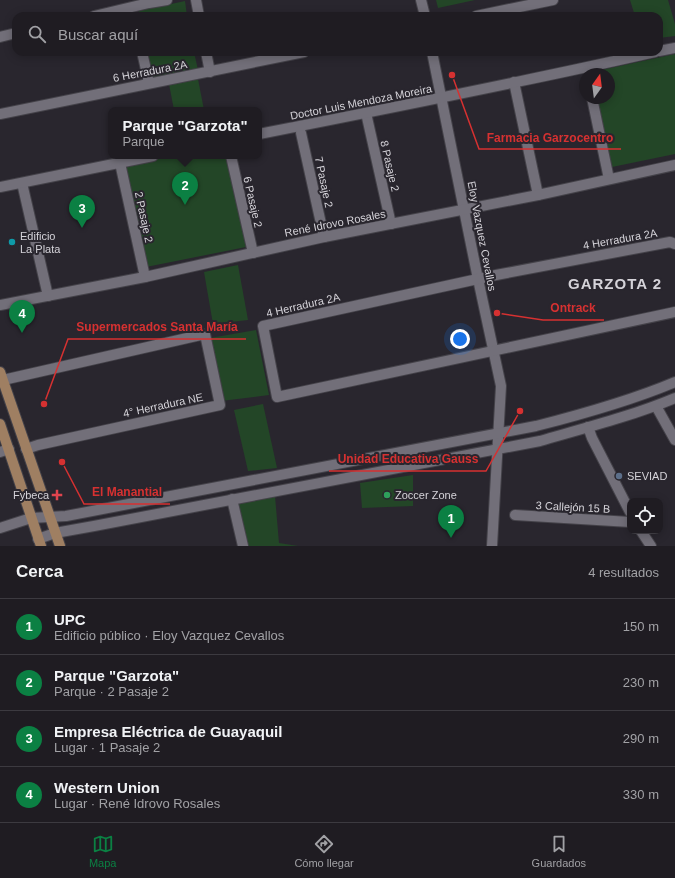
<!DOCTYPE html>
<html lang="es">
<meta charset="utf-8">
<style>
:root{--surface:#1f1c22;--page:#2c292f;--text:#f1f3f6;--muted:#a1a1a5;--line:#3c3a40;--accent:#0b8043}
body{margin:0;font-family:Arial,sans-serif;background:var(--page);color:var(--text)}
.controls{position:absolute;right:12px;bottom:12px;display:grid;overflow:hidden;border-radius:8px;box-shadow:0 2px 10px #0003}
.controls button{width:36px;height:36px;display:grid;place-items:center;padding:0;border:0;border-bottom:1px solid var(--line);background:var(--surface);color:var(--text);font:20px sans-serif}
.compass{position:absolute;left:579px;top:68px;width:36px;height:36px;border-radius:50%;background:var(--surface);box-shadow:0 2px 10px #0003;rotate:14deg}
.you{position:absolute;left:460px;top:339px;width:14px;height:14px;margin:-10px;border:3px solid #fff;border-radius:50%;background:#1a73e8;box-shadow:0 0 0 6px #1a73e833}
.badge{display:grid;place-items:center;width:26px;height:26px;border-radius:50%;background:var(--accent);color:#fff;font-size:13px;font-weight:700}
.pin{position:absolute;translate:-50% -33px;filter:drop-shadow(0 1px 2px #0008)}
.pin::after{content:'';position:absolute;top:21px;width:14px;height:12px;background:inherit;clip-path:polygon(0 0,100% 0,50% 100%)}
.popup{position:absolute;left:108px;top:107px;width:154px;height:52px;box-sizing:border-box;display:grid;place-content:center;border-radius:8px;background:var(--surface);filter:drop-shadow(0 1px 3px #0005);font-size:13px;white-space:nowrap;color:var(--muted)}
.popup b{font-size:15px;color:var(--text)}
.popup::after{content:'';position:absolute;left:50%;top:100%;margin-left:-8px;border:8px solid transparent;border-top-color:var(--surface)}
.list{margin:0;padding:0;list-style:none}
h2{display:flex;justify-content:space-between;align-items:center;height:52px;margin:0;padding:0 16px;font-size:17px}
h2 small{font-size:13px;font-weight:400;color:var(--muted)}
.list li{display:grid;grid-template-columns:26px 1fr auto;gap:12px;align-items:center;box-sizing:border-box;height:56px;padding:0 16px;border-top:1px solid var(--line)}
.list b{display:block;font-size:15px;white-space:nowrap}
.list p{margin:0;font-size:13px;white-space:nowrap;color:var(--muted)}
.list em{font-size:13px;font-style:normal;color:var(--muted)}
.icon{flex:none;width:22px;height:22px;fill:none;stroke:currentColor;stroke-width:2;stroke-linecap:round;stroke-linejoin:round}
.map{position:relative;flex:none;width:675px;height:546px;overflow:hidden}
.search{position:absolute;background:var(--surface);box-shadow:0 2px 10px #0003;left:12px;right:12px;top:12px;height:44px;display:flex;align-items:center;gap:10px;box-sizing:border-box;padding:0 14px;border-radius:12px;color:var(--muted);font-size:15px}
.sheet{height:276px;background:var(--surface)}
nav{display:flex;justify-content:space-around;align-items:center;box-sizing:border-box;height:56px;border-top:1px solid var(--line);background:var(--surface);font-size:11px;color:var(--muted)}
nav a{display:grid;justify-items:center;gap:2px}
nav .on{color:var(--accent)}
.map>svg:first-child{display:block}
.green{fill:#234627}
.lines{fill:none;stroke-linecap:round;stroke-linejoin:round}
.minor-casing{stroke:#444249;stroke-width:12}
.major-casing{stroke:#444249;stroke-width:12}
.minor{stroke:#726f79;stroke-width:10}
.major{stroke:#9f7f62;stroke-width:10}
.culture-dot{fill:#0f9aa8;stroke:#29262e;stroke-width:1.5}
.service-dot{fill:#5c6f8a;stroke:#29262e;stroke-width:1.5}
.health-dot{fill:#e0444e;stroke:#29262e;stroke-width:1.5}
.leisure-dot{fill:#2e9e5b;stroke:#29262e;stroke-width:1.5}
.labels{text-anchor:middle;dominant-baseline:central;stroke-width:4;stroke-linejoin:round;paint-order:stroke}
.street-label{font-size:11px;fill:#d5d3d9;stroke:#29262e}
.poi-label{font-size:11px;fill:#d5d3d9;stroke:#29262e;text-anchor:start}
.district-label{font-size:15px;font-weight:bold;letter-spacing:1px;fill:#d5d3d9;stroke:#29262e}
.leader{fill:none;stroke:#d63131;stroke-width:1.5}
.callout-dot{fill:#d63131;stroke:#29262e;stroke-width:1.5}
.callout-label{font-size:12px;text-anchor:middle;font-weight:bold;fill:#d63131;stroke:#29262e;stroke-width:4;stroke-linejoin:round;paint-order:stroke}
</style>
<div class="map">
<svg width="675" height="546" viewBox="0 0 675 546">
<rect width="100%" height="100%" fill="#29262e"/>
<g class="green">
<path d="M436,0H475L438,8Z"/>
<path d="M630,0H668L675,24V36L659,38V16H635Z"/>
<path d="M185,1L187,16H140L139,11Z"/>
<path d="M147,52H194L198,70L153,78Z"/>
<path d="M675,54V154L612,167L597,98H609V74H592V72Z"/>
<path d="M198,79L204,110H174L169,84Z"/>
<path d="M161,156H227L246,247L146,267L125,163Z"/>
<path d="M238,265L248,320L213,324L204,272Z"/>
<path d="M256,330L269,395L221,401L210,338Z"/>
<path d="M263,404L277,468L248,471L234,410Z"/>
<path d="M413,475V506L362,508L360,483Z"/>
<path d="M275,496L279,543L298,546H248L237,502Z"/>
</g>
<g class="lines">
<defs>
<g id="minor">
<path d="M196,0L199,16"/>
<path d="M421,0L425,16"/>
<path d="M94,16L149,3L167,0"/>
<path d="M476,16L553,0"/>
<path d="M0,37L16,33"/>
<path d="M659,51L675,48"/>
<path d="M142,52L149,83"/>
<path d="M206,52L210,72"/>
<path d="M432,52L478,279L501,386L492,546"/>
<path d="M514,82L538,195"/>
<path d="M592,98L609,179"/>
<path d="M366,113L391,224"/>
<path d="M0,114L304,52"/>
<path d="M301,133L324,237"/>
<path d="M259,134C391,108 523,82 655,52"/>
<path d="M231,156L253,253"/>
<path d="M120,163L145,277"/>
<path d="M22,183L48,296"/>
<path d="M0,187L153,156"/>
<path d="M675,244L670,242L496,275L263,326L277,397L675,312"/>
<path d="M0,305L145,277L324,237L538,195L675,165"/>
<path d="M3,380L205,334L220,405L38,445L26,449"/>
<path d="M656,406L675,440"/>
<path d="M588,427L592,438L630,512"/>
<path d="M0,452L9,449"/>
<path d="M232,499L243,546"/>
<path d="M515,515L630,522"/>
<path d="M0,528L31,518L66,516L536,426C583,414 630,401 675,382"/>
<path d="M641,531L651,546"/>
<path d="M38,539L55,533L94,526L540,441C585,428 632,416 675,398"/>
</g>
<g id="major">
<path d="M0,372L60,546"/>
<path d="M0,424L41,546"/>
</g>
</defs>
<use href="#minor" class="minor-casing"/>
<use href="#major" class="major-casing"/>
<use href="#minor" class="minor"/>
<use href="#major" class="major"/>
</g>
<circle class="culture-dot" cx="12" cy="242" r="4"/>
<circle class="service-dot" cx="619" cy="476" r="4"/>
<path class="health-dot" d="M55 489h4v4h4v4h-4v4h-4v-4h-4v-4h4z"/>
<circle class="leisure-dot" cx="387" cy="495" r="4"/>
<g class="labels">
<g class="street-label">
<text transform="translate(150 71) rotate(-11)">6 Herradura 2A</text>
<text transform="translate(361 102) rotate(-11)">Doctor Luis Mendoza Moreira</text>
<text transform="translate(390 166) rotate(77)">8 Pasaje 2</text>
<text transform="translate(324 182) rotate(78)">7 Pasaje 2</text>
<text transform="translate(253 202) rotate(77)">6 Pasaje 2</text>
<text transform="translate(144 217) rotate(78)">2 Pasaje 2</text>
<text transform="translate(335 223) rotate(-11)">René Idrovo Rosales</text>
<text transform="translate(482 236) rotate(79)">Eloy Vazquez Cevallos</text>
<text transform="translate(620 239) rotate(-10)">4 Herradura 2A</text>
<text transform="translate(303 305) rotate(-13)">4 Herradura 2A</text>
<text transform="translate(163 405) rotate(-12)">4° Herradura NE</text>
<text transform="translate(573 507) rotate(3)">3 Callejón 15 B</text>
</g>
<g class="poi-label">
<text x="20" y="236">Edificio<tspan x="20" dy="13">La Plata</tspan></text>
<text x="627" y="476">SEVIAD</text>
<text x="49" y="495" text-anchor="end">Fybeca</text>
<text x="395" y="495">Zoccer Zone</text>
</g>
<g class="district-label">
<text x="615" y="283">GARZOTA 2</text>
</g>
</g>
<path class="leader" d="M452 75L479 149H621M497 313L543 320H604M44 404L68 339H246M520 411L486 471H329M62 462L84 504H170"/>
<g class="callout-dot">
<circle cx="452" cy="75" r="4"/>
<circle cx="497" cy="313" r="4"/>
<circle cx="44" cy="404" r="4"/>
<circle cx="520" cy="411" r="4"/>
<circle cx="62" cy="462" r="4"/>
</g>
<g class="callout-label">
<text x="550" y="142">Farmacia Garzocentro</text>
<text x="573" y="312">Ontrack</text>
<text x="157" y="331">Supermercados Santa María</text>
<text x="408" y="463">Unidad Educativa Gauss</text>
<text x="127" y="496">El Manantial</text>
</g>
</svg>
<div class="controls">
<button><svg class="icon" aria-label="locate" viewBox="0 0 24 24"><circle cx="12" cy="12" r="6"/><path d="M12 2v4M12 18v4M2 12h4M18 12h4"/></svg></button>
</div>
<svg class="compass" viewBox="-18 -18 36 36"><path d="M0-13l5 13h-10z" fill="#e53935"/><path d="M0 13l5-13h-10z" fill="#a1a1a5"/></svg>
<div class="you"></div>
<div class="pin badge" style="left:451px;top:538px">1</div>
<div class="pin badge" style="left:185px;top:205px">2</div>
<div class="popup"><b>Parque &quot;Garzota&quot;</b>Parque</div>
<div class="pin badge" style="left:82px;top:228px">3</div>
<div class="pin badge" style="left:22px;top:333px">4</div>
<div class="search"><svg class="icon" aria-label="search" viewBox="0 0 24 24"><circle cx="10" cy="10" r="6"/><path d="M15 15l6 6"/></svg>Buscar aquí</div>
</div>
<section class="sheet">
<h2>Cerca<small>4 resultados</small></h2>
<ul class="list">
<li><span class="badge">1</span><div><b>UPC</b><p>Edificio público · Eloy Vazquez Cevallos</p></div><em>150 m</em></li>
<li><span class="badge">2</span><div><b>Parque &quot;Garzota&quot;</b><p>Parque · 2 Pasaje 2</p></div><em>230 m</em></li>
<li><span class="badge">3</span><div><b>Empresa Eléctrica de Guayaquil</b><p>Lugar · 1 Pasaje 2</p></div><em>290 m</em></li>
<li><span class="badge">4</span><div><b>Western Union</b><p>Lugar · René Idrovo Rosales</p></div><em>330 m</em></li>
</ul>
</section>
<nav>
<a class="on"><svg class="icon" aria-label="map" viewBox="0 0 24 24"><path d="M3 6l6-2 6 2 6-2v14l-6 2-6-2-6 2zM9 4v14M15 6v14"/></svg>Mapa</a>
<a><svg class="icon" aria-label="directions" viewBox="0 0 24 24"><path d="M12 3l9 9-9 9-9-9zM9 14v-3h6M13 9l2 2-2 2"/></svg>Cómo llegar</a>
<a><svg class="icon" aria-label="saved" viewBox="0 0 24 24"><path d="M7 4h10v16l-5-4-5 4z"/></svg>Guardados</a>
</nav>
